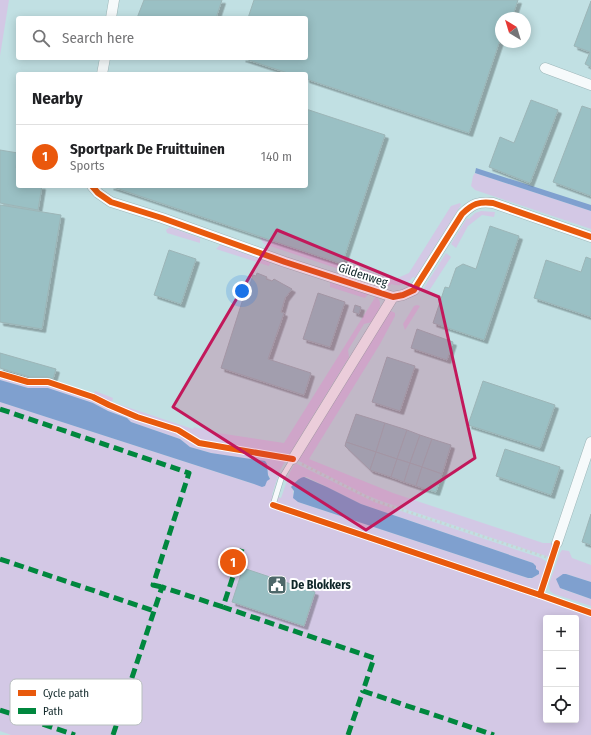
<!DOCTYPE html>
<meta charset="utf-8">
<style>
:root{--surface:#fff;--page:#f2f2f2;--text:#202124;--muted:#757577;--line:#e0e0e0;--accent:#ea580c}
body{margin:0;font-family:"Fira Sans Condensed",sans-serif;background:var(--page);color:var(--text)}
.controls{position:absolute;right:12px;bottom:12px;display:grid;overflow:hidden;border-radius:4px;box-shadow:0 2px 10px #0003}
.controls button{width:36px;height:36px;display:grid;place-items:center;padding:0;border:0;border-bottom:1px solid var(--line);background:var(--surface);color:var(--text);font:20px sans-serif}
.compass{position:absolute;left:495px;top:12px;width:36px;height:36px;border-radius:50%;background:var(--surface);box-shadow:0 2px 10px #0003;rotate:322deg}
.you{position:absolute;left:242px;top:291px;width:14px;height:14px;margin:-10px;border:3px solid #fff;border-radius:50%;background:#1a73e8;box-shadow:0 0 0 6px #1a73e833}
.badge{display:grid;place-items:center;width:26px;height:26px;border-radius:50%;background:var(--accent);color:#fff;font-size:13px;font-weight:700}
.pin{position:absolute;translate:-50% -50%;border:2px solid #fff;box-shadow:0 1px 4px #0006}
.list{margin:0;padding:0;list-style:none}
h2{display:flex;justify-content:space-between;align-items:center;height:52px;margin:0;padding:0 16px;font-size:17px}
h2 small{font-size:13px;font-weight:400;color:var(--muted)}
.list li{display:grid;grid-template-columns:26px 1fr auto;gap:12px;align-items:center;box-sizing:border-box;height:64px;padding:0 16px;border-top:1px solid var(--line)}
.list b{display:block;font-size:15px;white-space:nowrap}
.list p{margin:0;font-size:13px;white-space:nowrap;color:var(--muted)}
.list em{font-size:13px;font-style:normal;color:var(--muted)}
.icon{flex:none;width:22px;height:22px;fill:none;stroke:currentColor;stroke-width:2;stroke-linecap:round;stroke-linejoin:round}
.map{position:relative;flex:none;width:591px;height:735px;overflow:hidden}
.search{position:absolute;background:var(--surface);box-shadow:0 2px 10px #0003;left:16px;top:16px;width:292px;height:44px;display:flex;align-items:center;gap:10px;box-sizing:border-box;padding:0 14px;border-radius:4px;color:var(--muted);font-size:15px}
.panel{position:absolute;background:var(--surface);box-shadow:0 2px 10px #0003;left:16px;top:72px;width:292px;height:116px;border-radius:4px}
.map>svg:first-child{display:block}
.green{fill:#d3c8e5;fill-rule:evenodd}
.water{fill:#7fa0cf}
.building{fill:#9ac0c4;stroke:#9cb5b7;filter:url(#shadow)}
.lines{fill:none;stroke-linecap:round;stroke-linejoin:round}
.lane-casing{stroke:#9db6b8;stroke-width:6}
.street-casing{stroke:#9db6b8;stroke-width:11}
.path{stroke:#c8d1d2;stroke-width:2.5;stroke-dasharray:2 3;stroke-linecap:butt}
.lane{stroke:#f6fafb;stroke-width:5}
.street{stroke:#f6fafb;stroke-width:10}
.quiet{stroke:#00873e;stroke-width:5;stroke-dasharray:10 5;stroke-linecap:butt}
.cycleway-casing{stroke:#fff;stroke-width:8}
.cycleway{stroke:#e8590c;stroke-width:6}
.marked{fill:#c2185b;fill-opacity:0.2;stroke:#c2185b;stroke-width:3;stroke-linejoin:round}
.labels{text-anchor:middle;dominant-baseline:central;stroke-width:4;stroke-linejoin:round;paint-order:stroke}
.street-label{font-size:12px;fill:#0f2628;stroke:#fff}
.poi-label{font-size:12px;font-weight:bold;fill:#0f2628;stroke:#fff;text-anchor:start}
.key{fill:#fff;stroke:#b7bebe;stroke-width:1}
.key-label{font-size:11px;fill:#0f2628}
</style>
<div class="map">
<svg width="591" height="735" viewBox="0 0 591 735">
<defs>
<filter id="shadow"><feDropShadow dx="3.5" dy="3.5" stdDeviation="0" flood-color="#0004"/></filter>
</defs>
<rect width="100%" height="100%" fill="#c1e0e3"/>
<g class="green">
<path d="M0,0H9L0,56Z"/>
<path d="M475,173L591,211V229L475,190L471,186L473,176Z"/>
<path d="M460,203L461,205L415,278L413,277C407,284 401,287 391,284L390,286L264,244L259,236L339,264L344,263L393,280L409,273L451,206Z"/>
<path d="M481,211L495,212L494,217L482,215L468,226L456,248L451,244L467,218L469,219L475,213Z"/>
<path d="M170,227L200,238V243L167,233L166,230Z"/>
<path d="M220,245H223L271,261L269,266L216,249Z"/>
<path d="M446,253L451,257L427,294L424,289L425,286Z"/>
<path d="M330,282H332L369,293L365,298L330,287Z"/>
<path d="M376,296C385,304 377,313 372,322L364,324L348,350L349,357L289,455L202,441L179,428L124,409L94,394L95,391L113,398L112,402L193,429L194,427L218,433L284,443Z"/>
<path d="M417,305L420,306L405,330L403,324L414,306Z"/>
<path d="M391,311L395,313V316L380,344L309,459L393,493L543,543H553L549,557L381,501L366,495L297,460L389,312Z"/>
<path d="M0,376L27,384H47L93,399L108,408L153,425L175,432L198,445L286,460L280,470L272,495L281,498L290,472L295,463L374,502L541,558L547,562L538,590L525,586L523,592L591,617V735H11L0,731V402L254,484L267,481L270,477L268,475L266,464L211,453L190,447L180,439L131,422L127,418L108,411L93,403L48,388H28L0,380ZM307,477L361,504L533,563L539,574L530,579L528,578L298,502L293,493C295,485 297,477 307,477ZM546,618H576V720H546Z"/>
<path d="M562,550L569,551L572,558L591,565V582L566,574L559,583L562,589L591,599V606L554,594L550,591L549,584L560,553Z"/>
</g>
<g class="water">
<path d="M476,168L591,205V211L475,173Z"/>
<path d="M0,380L28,388H48L93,403L108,411L127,418L131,422L180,439L190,447L211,453L265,461L267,464L268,475L270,479L267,481L265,486L262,487L254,484L0,402Z"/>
<path d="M304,477L327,487L361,504L533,563L536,566V569L539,571V574L532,578H528L298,502L293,498L294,491L291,487C295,483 298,478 304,477Z"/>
<path d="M563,574H566L591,582V599L560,588L556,579Z"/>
</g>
<g class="building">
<path d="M144,0H222L216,18H137Z"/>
<path d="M254,0H518L512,18H501V37L469,133L306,79V74H291L242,58H306V18H248Z"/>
<path d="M591,1V67L585,64L590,52L574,46Z"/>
<path d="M531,100L558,110L530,183L489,167L500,137L514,143Z"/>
<path d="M582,106L591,109V196L553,182Z"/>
<path d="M306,109L385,135L342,264L110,186H306Z"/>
<path d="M0,150L18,153L16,168L18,169V186H42L38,210L0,203Z"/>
<path d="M0,205L61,215L42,329L0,322Z"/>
<path d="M490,226L519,236L484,340L433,323L445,287L449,288L456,268L463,264L476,269Z"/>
<path d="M169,250L196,259L181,304L154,295Z"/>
<path d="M586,257L591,259V317L534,298L546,260L581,272Z"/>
<path d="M257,273L267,277L266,279L272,281L274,279L281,283L292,289L285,298L281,312L284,313L268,359L311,373L304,395L221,368L243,299L245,300L253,275L256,276Z"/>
<path d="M318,293L345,302L330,347L303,339Z"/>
<path d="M355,305L361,307L359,314L353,312Z"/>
<path d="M417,329L453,342L447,360L411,348Z"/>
<path d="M0,353L56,369L53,379L47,377H30L0,368Z"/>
<path d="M387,357L415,366L400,411L372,402Z"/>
<path d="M483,381L555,405L540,448L468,425Z"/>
<path d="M356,414L385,423L376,452L346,442Z"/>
<path d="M385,423L407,430L397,459L376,452Z"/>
<path d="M407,430L420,435L410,463L397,459Z"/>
<path d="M420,435L432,439L422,467L410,463Z"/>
<path d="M432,439L451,445L442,474L422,467Z"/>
<path d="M346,442L376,452L370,470L345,446Z"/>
<path d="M505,449L560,467L551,495L496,476Z"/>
<path d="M376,452L397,459L391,477L370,470Z"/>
<path d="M397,459L410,463L404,482L391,477Z"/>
<path d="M410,463L422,467L416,486L404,482Z"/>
<path d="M422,467L442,474L436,492L416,486Z"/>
<path d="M591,514V545L582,542Z"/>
<path d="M243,568L315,592L304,626L232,602Z"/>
</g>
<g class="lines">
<defs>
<path id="lane" d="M273,505L281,479L293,459"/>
<g id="street">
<path d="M111,18L114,0"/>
<path d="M545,68L591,85"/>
<path d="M102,74L105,58"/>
<path d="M92,186L98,193L111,202L162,218L285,262L393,297L403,295L414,290L462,214C472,204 479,201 493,203L591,237"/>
<path d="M293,459L393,297"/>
<path d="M557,543L591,442"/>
</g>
</defs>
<use href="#lane" class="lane-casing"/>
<use href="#street" class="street-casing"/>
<path class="path" d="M302,464L375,501L552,559"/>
<use href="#lane" class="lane"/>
<use href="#street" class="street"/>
<g class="quiet">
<path d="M0,409L189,473L153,585L162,587"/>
<path d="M242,549L223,607L374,658L363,691L494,735"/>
<path d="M0,559L154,611"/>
<path d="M0,710L75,735"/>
<path d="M113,735L162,587L223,607"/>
<path d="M348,735L363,691"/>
</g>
<defs>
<g id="cycleway">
<path d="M92,186L98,193L111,202L162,218L285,262L393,297L403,295L414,290L462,214C472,204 479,201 493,203L591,237"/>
<path d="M0,374L28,382H48L93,397L109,405L137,417L178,430L199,443L293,459"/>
<path d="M273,505L540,595"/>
<path d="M557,543L540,595L591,613"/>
</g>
</defs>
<use href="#cycleway" class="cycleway-casing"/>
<use href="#cycleway" class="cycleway"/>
</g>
<path class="marked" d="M277,230L439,297L475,458L366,530L173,407Z"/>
<defs>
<symbol id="civic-square" viewBox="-11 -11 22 22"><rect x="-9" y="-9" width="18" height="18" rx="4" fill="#4d6769" stroke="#fff"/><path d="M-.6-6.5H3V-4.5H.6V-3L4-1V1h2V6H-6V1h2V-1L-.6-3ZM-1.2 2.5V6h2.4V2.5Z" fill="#fff"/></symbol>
</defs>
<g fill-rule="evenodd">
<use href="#civic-square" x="266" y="574" width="22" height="22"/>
</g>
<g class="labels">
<g class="street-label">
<text transform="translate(363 275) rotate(18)">Gildenweg</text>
</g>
<g class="poi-label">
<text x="291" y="585">De Blokkers</text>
</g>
</g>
<rect x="10" y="679" width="132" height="46" rx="6" class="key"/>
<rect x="18" y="690" width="18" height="6" fill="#e8590c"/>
<rect x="18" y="708" width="18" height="6" fill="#00873e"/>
<g class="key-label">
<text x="43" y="697">Cycle path</text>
<text x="43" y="715">Path</text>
</g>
</svg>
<div class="controls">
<button>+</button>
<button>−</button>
<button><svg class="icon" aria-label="locate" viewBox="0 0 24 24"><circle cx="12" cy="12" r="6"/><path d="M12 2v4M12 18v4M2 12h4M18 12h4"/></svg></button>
</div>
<svg class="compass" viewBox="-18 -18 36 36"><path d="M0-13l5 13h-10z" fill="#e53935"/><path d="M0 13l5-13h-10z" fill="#757577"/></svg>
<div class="you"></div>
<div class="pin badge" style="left:233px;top:562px">1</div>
<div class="search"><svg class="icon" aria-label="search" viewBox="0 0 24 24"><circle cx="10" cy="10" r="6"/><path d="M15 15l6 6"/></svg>Search here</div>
<section class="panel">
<h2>Nearby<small></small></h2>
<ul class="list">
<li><span class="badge">1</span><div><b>Sportpark De Fruittuinen</b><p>Sports</p></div><em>140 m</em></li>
</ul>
</section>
</div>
